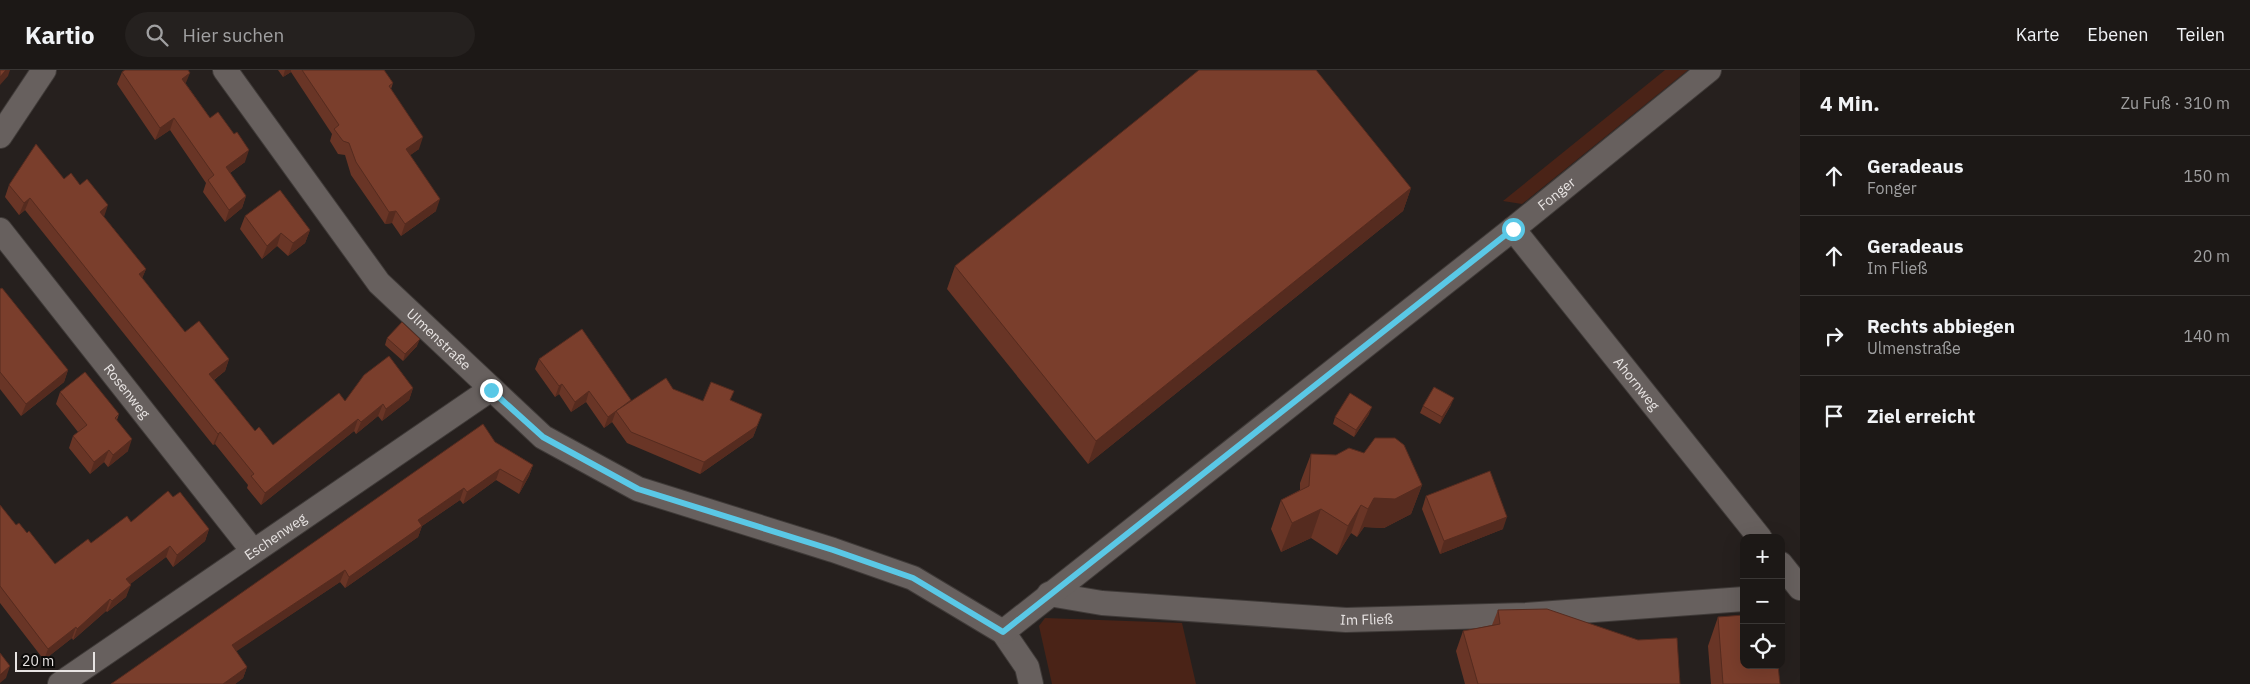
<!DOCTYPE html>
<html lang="de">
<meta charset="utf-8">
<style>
:root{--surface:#1c1816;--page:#25211f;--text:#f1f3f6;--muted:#a0a0a1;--line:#3a3735}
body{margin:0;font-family:"IBM Plex Sans",sans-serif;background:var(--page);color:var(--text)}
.controls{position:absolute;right:15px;bottom:15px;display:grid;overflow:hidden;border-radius:10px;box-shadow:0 5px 20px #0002}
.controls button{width:45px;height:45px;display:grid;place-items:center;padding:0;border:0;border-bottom:1px solid var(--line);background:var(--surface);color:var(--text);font:25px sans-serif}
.scale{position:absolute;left:15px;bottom:12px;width:80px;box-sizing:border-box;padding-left:5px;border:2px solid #e8e4e3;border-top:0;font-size:14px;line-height:18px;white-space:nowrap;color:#e8e4e3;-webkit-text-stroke:4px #0d0b0a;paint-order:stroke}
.stop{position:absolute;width:15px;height:15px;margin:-11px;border:4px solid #5ac8e6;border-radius:50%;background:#fff}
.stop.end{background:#5ac8e6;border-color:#fff;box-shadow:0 1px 5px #0008}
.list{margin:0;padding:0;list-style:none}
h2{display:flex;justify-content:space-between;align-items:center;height:65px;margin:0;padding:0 20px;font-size:21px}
h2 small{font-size:16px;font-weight:400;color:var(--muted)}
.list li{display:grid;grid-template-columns:32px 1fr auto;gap:15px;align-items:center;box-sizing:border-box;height:80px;padding:0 20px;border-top:1px solid var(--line)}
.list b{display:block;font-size:19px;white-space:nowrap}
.list p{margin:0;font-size:16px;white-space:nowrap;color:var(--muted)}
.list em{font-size:16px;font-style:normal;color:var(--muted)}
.icon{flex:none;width:28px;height:28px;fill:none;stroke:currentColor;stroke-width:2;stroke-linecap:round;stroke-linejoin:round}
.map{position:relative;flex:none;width:1800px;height:614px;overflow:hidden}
header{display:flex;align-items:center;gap:30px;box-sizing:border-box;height:70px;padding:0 25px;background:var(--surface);border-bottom:1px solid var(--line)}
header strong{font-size:24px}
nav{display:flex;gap:28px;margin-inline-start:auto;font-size:18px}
.search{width:350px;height:45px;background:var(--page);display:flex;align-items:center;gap:12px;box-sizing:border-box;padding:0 18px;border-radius:28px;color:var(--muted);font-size:19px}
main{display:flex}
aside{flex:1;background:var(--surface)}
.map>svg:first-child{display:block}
.green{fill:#4a2317}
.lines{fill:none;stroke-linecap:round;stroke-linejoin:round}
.street-casing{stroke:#3f3a38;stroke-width:26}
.street{stroke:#67605e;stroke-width:24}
.wall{fill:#693526}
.shaded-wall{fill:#552b1f}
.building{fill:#7a3e2c;stroke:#552b1f}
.route{stroke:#5ac8e6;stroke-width:6}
.labels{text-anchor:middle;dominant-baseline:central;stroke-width:4;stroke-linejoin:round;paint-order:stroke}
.street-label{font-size:14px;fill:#e8e4e3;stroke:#0d0b0a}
</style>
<header>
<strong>Kartio</strong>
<div class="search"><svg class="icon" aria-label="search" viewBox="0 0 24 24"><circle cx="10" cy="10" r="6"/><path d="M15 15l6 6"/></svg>Hier suchen</div>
<nav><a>Karte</a><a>Ebenen</a><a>Teilen</a></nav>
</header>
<main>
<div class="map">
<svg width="1800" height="614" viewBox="0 0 1800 614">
<rect width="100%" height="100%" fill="#26201e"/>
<g class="green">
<path d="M1665,0H1688L1522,134L1503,131Z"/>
<path d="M1045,548L1182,553L1196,614H1052L1039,556Z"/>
</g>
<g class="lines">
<defs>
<g id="street">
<path id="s1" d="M225,0L379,213L543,367L638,419L833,480L913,508L1003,562L1027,597L1031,614"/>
<path d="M0,66L44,0"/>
<path id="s2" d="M1513,159L1760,468"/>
<path id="s3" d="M0,160L253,481"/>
<path d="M1781,494L1800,518"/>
<path id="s4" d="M1049,524L1102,533L1346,550L1526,545L1744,529"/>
<path id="s5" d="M1003,562L1513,159L1709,0"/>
<path id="s6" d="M60,614L491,319"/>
</g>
</defs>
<use href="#street" class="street-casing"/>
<use href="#street" class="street"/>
</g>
<g class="wall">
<path d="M278,0H384L393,13L391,19L419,79L410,85L436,141L401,166L392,153L385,154L351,105L345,85L338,84L330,71L332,64L291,2L283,7Z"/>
<path d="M122,2L186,14L210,48L245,92L230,103L246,126L242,138L225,152L203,122L206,113L170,60L155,70L117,14Z"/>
<path d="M64,109L104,147L146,199L142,208L185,262L229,289L225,301L214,310L255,361L273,375L345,331L413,318L409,330L382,351L378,346L356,364L354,361L261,435L247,418L248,415L215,374L213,375L25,140L19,145L5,127L9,115Z"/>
<path d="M1411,118L1403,141L1088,394L947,219L955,196Z"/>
<path d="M245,146L310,160L305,173L288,186L277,176L262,189L240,159Z"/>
<path d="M0,219L68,300L64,312L21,346L0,319Z"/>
<path d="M387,268L417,276L403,291L385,275Z"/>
<path d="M539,289L631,330V331L673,319L703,331L730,330L762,344L753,367L700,404L627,373L612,352L604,358L586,332L571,342L559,324L555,327L535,299Z"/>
<path d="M60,322L119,344L117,350L128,381L108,397L104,392L90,404L69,378L73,366L78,362L56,334Z"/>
<path d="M1451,335L1440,354L1420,343L1423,336Z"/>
<path d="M1369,344L1354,367L1333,354L1335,347Z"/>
<path d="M495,372L533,395L529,406L519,424L496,410L463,434L460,430L422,456L418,467L345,518L340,512L236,581L247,597L243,608L235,614H111Z"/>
<path d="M1311,384L1336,385L1422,415L1411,444L1384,458L1364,457L1357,467L1351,463L1337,485L1311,468L1281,482L1271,459L1281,430L1300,420V413Z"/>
<path d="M1426,426L1503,459L1440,484L1422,439Z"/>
<path d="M173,427L209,459L205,471L173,497L166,487L130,514L126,527L107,542L106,541L73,570L72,568L44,590L0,533V435L16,455L55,494L131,452Z"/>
<path d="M1498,540L1680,614H1465L1456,581L1463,561L1492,555Z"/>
<path d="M1718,547L1780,614H1711L1708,576Z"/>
</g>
<g class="shaded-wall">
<path d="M6,0H10L8,6L0,15V7Z"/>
<path d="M185,0L190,3L185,15L177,21Z"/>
<path d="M285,0H291V2L283,7Z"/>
<path d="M174,48L170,60L155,70L160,58Z"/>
<path d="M423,67L419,79L402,91L406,79Z"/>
<path d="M249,80L245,92L221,109L226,97Z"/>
<path d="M1411,118L1403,141L1088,394L1096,371Z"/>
<path d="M246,126L242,138L225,152L229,140Z"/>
<path d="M30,128L25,140L19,145L24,133Z"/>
<path d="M440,129L436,141L401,166L405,154Z"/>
<path d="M108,135L104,147L100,142Z"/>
<path d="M396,141L392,153L385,154L389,142Z"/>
<path d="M310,160L305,173L288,186L293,173Z"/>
<path d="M281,163L277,176L262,189L267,176Z"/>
<path d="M146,199L141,211L139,204Z"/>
<path d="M420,269L417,276L403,291L405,284Z"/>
<path d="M229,289L225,301L205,316L209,304Z"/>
<path d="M68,300L64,312L21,346L26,334Z"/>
<path d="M562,314L559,324L555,327L559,316Z"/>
<path d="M413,318L409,330L382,351L386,339Z"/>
<path d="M589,321L586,332L571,342L575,332Z"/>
<path d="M1454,328L1451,335L1440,354L1442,347Z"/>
<path d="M383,334L378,346L356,364L361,352Z"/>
<path d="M1372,337L1369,344L1354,367L1356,360Z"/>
<path d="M616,341L612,352L604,358L608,347Z"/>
<path d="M762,344L753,367L700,404L704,392Z"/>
<path d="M358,349L354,361L261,435L265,423Z"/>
<path d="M220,362L215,374L213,375L218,364Z"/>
<path d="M132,369L128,381L108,397L113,385Z"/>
<path d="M109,380L104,392L90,404L94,392Z"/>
<path d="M533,395L529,406L519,424L523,412Z"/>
<path d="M500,399L496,410L463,434L467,422Z"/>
<path d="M1422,415L1411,444L1384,458L1364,457L1357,467L1368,439L1374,428Z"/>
<path d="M464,418L460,430L422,456L418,467L345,518L349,507L418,450Z"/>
<path d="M1361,435L1351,463L1337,485L1348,456Z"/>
<path d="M1321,439L1311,468L1281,482L1292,453Z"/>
<path d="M1507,447L1503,459L1440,484L1444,471Z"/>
<path d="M209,459L205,471L173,497L177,485Z"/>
<path d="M170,476L166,487L121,521L126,509Z"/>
<path d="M345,500L340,512L228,587L232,575Z"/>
<path d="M131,515L126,527L107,542L112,531Z"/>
<path d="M110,529L106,541L73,570L77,559Z"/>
<path d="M76,557L72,568L44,590L48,579Z"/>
<path d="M10,596L6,608L0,613V605Z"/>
<path d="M247,597L243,608L235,614H223Z"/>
</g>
<g class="building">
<path d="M0,0H6L0,7Z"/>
<path d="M125,0H188L190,3L182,9L210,48L218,42L234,64L237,62L249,80L226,97L246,126L229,140L208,110L214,105L174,48L160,58L122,2Z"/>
<path d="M302,0H384L393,13L389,16L423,67L406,79L440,129L405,154L396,141L389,142L356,92L349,73L343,71L334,59L339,55Z"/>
<path d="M1199,0H1316L1411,118L1096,371L955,196Z"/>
<path d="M36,74L64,109L71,103L80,115L87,109L108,135L100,142L146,199L139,204L185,262L199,251L229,289L209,304L255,361L259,357L273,375L339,323L345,331L364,305L389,286L413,318L386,339L383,334L361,352L358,349L265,423L251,406L254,404L220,362L218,364L210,354L30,128L24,133L9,115Z"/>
<path d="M280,120L310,160L293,173L281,163L267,176L245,146Z"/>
<path d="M2,218L68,300L26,334L0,302V219Z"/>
<path d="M402,252L420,269L405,284L387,268Z"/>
<path d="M582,259L631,330L608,347L589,321L575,332L562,314L559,316L539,289Z"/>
<path d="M85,302L119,344L115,348L132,369L113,385L109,380L94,392L73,366L87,355L60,322Z"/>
<path d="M666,308L673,319L703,331L711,312L734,321L730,330L762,344L757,356L704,392L631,362L616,341Z"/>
<path d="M1434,317L1454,328L1442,347L1423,336Z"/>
<path d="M1350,323L1372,337L1356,360L1335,347Z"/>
<path d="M483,354L495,372L533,395L523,412L500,399L467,422L464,418L418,450L422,456L349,507L345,500L232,575L247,597L223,614H111Z"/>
<path d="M1375,368H1395L1404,375L1422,415L1395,429L1374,428L1368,439L1361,435L1348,456L1321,439L1292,453L1281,430L1309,416L1311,384L1336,385L1349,378L1364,383Z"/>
<path d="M1490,401L1507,447L1444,471L1426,426Z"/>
<path d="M168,421L173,427L180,422L209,459L177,485L170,476L126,509L131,515L112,531L110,529L77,559L76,557L48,579L0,516V435L16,455L19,453L27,463L29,461L55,494L88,469L91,473L127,446L131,452Z"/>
<path d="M1547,539L1638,570L1677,568L1680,614H1478L1463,561L1500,554L1498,540Z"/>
<path d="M1744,545V595H1778L1780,614H1723L1718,547Z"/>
<path d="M0,583L10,596L0,605Z"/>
</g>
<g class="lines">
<path class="route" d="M491,320L543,367L638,419L833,480L913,508L1003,562L1513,159"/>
</g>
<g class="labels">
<g class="street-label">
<text stroke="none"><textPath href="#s5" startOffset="706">Fonger</textPath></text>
<text stroke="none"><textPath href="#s1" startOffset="345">Ulmenstraße</textPath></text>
<text stroke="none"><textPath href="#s2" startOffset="198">Ahornweg</textPath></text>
<text stroke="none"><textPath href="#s3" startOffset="205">Rosenweg</textPath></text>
<text stroke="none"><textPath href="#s6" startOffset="261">Eschenweg</textPath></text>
<text stroke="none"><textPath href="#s4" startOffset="319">Im Fließ</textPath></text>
</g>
</g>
</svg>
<div class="controls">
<button>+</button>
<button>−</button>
<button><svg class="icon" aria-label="locate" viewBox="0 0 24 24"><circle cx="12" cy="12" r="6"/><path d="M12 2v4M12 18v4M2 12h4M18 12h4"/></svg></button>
</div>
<div class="scale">20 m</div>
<div class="stop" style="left:1513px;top:159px"></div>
<div class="stop end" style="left:491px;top:320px"></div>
</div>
<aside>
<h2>4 Min.<small>Zu Fuß · 310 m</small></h2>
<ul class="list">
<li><svg class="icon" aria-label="ahead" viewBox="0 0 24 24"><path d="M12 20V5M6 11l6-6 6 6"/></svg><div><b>Geradeaus</b><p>Fonger</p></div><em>150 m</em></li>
<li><svg class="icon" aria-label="ahead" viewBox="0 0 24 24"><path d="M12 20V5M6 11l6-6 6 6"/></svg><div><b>Geradeaus</b><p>Im Fließ</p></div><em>20 m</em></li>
<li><svg class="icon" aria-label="right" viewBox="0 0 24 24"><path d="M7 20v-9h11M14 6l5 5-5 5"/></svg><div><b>Rechts abbiegen</b><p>Ulmenstraße</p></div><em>140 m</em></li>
<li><svg class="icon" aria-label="arrive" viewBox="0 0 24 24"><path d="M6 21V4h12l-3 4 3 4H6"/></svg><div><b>Ziel erreicht</b></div></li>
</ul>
</aside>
</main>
